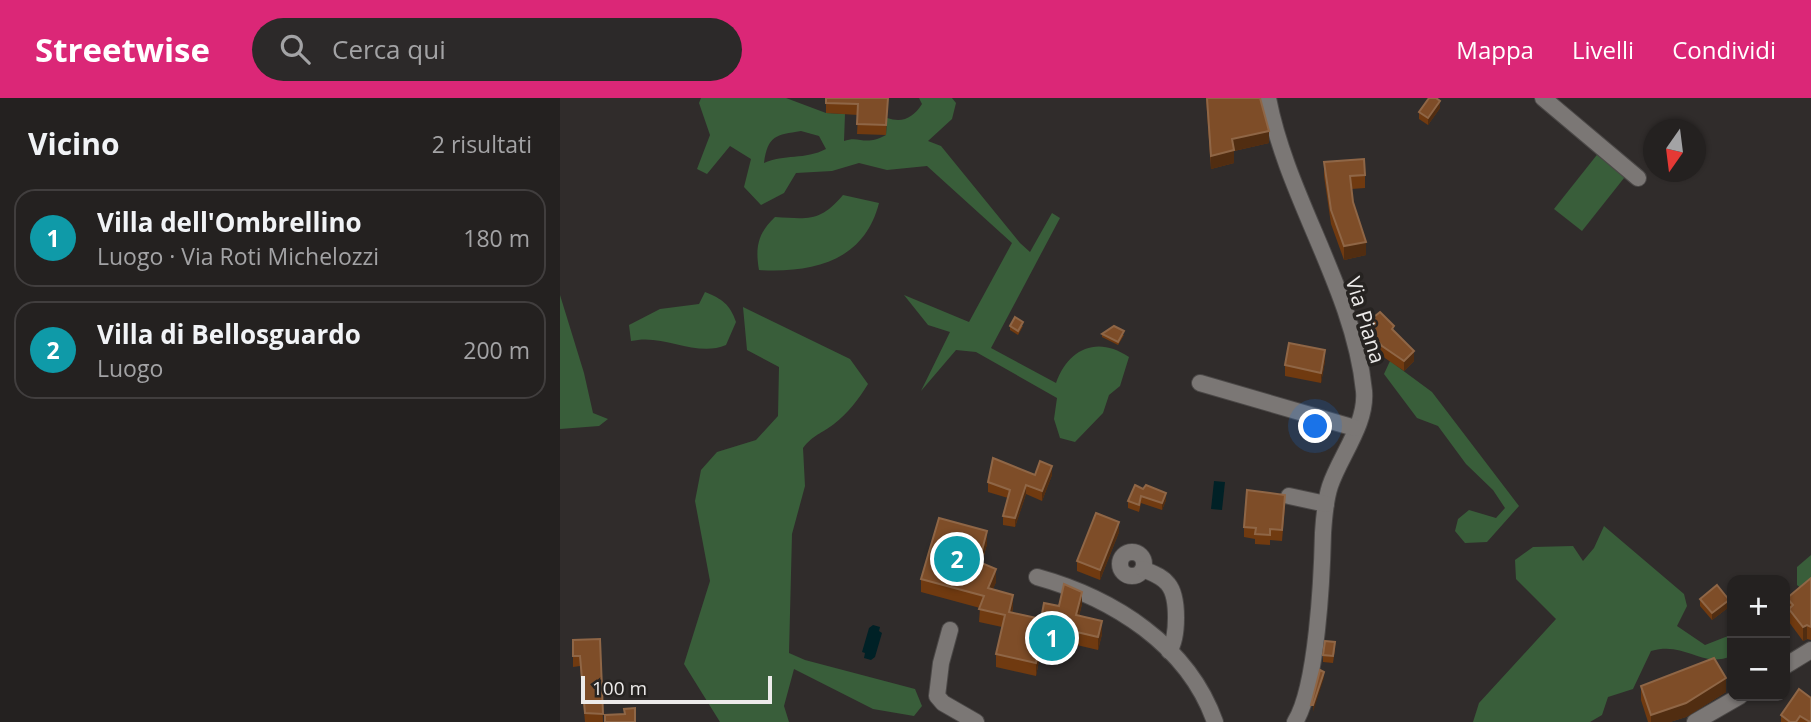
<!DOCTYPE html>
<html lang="it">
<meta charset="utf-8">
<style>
:root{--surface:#242120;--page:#2c2929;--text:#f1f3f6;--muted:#a3a3a5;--line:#413e3e;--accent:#db2777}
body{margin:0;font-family:"Open Sans",sans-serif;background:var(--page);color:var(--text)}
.controls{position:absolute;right:21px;bottom:21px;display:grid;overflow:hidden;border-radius:14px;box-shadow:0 2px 5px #0004}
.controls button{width:63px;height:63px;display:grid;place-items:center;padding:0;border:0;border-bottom:2px solid var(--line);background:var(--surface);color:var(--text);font:35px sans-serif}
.compass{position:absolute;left:1083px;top:21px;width:63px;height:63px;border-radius:50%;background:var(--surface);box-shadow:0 2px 5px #0004;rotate:194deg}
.scale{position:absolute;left:21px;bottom:18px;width:191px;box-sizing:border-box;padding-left:7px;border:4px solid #edebea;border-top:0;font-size:19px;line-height:24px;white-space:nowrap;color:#edebea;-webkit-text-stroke:5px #262321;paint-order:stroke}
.you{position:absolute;left:756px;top:329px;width:24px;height:24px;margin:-18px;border:5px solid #fff;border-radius:50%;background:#1a73e8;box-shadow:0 0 0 10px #1a73e833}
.badge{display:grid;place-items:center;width:46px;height:46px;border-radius:50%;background:var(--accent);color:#fff;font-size:23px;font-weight:700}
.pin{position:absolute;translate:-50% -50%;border:4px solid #fff;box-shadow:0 2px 7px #0006}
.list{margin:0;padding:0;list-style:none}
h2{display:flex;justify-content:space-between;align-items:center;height:91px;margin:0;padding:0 28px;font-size:30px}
h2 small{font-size:23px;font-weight:400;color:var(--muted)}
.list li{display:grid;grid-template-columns:46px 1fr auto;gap:21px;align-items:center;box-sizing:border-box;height:98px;margin:0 14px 14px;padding:0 14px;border:2px solid var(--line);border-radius:21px}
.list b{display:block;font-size:26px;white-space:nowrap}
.list p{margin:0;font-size:23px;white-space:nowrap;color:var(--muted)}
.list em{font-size:23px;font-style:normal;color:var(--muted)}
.icon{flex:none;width:38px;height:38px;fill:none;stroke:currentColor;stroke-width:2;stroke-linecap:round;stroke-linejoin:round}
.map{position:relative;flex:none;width:1251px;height:624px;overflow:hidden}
header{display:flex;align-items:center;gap:42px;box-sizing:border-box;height:98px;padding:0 35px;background:var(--accent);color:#fff}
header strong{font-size:33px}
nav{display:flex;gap:38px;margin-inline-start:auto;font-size:24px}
.search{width:490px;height:63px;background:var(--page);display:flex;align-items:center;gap:18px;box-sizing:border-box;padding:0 24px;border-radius:38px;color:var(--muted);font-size:26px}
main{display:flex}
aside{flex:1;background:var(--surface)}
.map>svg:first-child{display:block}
.green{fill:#395e3a;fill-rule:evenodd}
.water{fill:#002126}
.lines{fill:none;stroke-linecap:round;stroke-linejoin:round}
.minor-casing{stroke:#4b4847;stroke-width:18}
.minor{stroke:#7b7775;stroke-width:16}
.wall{fill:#703a10}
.shaded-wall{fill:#512d11}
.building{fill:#7e4d28;stroke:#8f6646;stroke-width:2}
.labels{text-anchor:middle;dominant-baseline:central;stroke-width:7;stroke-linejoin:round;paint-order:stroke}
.street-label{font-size:21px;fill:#edebea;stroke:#262321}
</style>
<header>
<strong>Streetwise</strong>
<div class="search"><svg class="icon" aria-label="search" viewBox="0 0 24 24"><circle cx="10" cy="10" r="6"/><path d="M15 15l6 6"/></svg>Cerca qui</div>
<nav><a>Mappa</a><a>Livelli</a><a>Condividi</a></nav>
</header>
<main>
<aside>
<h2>Vicino<small>2 risultati</small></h2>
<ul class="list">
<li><span class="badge" style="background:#0f9aa8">1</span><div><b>Villa dell'Ombrellino</b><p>Luogo · Via Roti Michelozzi</p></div><em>180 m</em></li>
<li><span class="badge" style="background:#0f9aa8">2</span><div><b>Villa di Bellosguardo</b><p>Luogo</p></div><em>200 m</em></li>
</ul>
</aside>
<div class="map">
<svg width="1251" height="624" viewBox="0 0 1251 624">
<rect width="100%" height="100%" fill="#302c2b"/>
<g class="green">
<path d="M141,0H226L266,15L285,16L284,43C300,37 304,49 326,37L327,20C343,25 353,20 362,6L359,0H392L396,5L392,21L368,43L381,48L460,145L470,154L492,115L500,120L431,250L496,285C508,251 537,237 569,259L560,288L549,297L543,315L515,344L500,340L494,321L497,300L416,254L396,252L361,293L390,234L368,227L344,197L409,224L452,145L367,68L327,72L299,65L272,73L236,75L224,95L201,107L184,89L191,61L170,48L147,76L137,71L150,37L139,5ZM241,33L259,38L266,51C245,62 224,56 204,65C208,37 216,37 241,33Z"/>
<path d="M1040,53L1068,75L1022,133L994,111Z"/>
<path d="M283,97L319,105C304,164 252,175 199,172C195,149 198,135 215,119C249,121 260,124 283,97Z"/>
<path d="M145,194C162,201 170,206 176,224L166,247C136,260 104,235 71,243L69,227L100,211L139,206Z"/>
<path d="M0,197L24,275L33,315L48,321L39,328L0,331Z"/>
<path d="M183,209L290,261L308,286C299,301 288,315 274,326C261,336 254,336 243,350L245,388L232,436L229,555L245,562L355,591L362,608L354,618L313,611L234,571L224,608L229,624H160L124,566L150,483L135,403L141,372L157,354L196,342L218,318L219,269L187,252Z"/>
<path d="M830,263L872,294L959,408L927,444L905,445L895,433L898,421L909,412L936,420L945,410L933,392L906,366L878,328L857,320L824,276Z"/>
<path d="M1044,428L1124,496L1127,508L1117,528L1145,547L1168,538L1172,529V558C1140,571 1127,543 1091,553L1073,591L1048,599L1042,617L1030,624H913L919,605L996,521L956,481L955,462L973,449L1013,448L1023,463L1034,450Z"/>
<path d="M1251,457V493L1248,496L1237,487V469Z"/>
</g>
<g class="water">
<path d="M654,383L665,384L662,412L651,411Z"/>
<path d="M313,527L320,529L319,533L322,535L315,559L311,562L304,560L305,555L302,554L309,530Z"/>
</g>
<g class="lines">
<defs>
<g id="minor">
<path d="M708,0C727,100 794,192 804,293C807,326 780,358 770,388C765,403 764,420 763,435C762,479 757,589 735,624"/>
<path d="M983,0L1078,80"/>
<path d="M640,285L795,330"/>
<path d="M729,398L766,406"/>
<circle cx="572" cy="466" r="12"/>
<path d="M583,471C592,475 602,478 608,486C619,499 618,540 609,553"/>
<path d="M477,479C553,500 628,547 655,624"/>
<path d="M390,532L381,565L377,598L383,605L416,624"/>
<path d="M1225,568L1251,552"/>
<path d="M1135,624L1180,598"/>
</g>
</defs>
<use href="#minor" class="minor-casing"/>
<use href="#minor" class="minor"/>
</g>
<g class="wall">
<path d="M266,0H328L326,37L297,36L298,17L266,15Z"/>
<path d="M646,0H700L709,45L674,53V65L651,71Z"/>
<path d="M880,10L868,27L859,21V14Z"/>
<path d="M764,64L805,77V90L791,91L793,104L806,157L784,162L771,126L764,78Z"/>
<path d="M808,224L834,233L854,263L844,273L822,258L809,243Z"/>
<path d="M450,228H463L458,237L450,232Z"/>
<path d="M542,236L564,237L558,247L542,239Z"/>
<path d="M765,263L761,285L725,278V267Z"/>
<path d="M475,377H492L482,403L466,396L455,429L443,427V418L448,400L428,394V384Z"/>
<path d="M575,387L606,402L602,412L581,405L579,414L568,410V403Z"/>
<path d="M725,407L722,443L710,442V447L695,446V441L684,439V429Z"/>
<path d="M559,434L540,482L517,473V463Z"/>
<path d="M427,446L422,465L436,484L432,492L453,509L452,515L481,521L499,508L522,506L519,518L542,536L538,552L504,544L501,557L481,552L476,578L436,569V556L442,529L419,524L420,510L361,494V481Z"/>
<path d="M1251,480V542L1247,541L1243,543L1229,524V516L1227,513V500Z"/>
<path d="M1140,501L1169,509L1152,522L1140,508Z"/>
<path d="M40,541L43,624H25L20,568L13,569V542Z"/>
<path d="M775,551L773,565L763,564V557Z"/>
<path d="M1081,588L1166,594L1126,619L1110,624H1088L1081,602Z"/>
<path d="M1251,600V624H1221V617Z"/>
</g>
<g class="shaded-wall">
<path d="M880,3V10L868,27V20Z"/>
<path d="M709,33V45L674,53V65L651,71V58L672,41Z"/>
<path d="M806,144V157L784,162V148Z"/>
<path d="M765,252V263L761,285V275Z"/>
<path d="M854,253V263L844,273V263Z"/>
<path d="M492,368V377L482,403V393Z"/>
<path d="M466,387V396L455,429V420Z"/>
<path d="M606,395V402L602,412V405Z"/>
<path d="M559,424V434L540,482V472Z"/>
<path d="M427,433V446L419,476V464Z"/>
<path d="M436,471V484L428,503V490Z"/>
<path d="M522,494V506L516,530V517Z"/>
<path d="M453,497V509L449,527V514Z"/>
<path d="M1169,502V509L1152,522V515Z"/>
<path d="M542,523V536L538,552V539Z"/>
<path d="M1247,527V541L1243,543V529Z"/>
<path d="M504,531V544L501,557V544Z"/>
<path d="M481,539V552L476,578V565Z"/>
<path d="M764,574V580L753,614V607Z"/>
<path d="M1166,580V594L1126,619L1110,624H1091V617Z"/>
</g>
<g class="building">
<path d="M266,0H328L326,27L297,26L298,6L266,5Z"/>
<path d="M647,0H700L709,33L672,41L674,52L651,58Z"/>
<path d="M869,0H876L880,3L868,20L859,14Z"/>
<path d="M804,61L805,77L790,78L793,104L806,144L784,148L771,112L764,64Z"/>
<path d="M820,214L834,228L832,231L854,253L844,263L822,248L809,233L808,224Z"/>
<path d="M455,219L463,224L458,233L450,228Z"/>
<path d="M554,228L564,233L558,244L542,236Z"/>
<path d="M729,245L765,252L761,275L725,267Z"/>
<path d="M433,360L475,377L480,363L492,368L482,393L466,387L455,420L443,418L450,392L428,384Z"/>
<path d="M575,387L583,391L586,387L606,395L602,405L581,398L579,407L568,403Z"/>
<path d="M687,392L725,397L722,432L710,431V437L695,436L696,430L684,429Z"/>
<path d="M536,415L559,424L540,472L517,463Z"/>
<path d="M379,420L427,433L419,464L436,471L428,490L453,497L449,514L481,521L484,505L499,508L504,486L522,494L516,517L542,523L538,539L504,531L501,544L481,539L476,565L436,556L445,517L419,511L424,498L361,481Z"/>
<path d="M1251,480V529L1247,527L1243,529L1229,511L1233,507L1227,500Z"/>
<path d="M1157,487L1169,502L1152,515L1140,501Z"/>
<path d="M40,541L43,616L25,615L20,558H13V542Z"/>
<path d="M765,543L775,544L773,558L763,557Z"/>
<path d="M1154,560L1166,580L1126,605L1091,617L1081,588Z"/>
<path d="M760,572L764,574L753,607H751Z"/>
<path d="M1239,591L1251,600V622L1250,624L1240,618L1236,624H1230L1221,617Z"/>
<path d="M75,610V624H45V617L65,616L64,611Z"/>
</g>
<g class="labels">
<g class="street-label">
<text transform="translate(806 222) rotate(73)">Via Piana</text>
</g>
</g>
</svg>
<div class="controls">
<button>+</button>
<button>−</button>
</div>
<svg class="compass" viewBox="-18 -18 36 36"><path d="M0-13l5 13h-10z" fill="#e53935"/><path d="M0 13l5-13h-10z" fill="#a3a3a5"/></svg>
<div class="scale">100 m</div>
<div class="you"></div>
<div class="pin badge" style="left:492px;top:540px;background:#0f9aa8">1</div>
<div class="pin badge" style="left:397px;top:461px;background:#0f9aa8">2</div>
</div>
</main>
